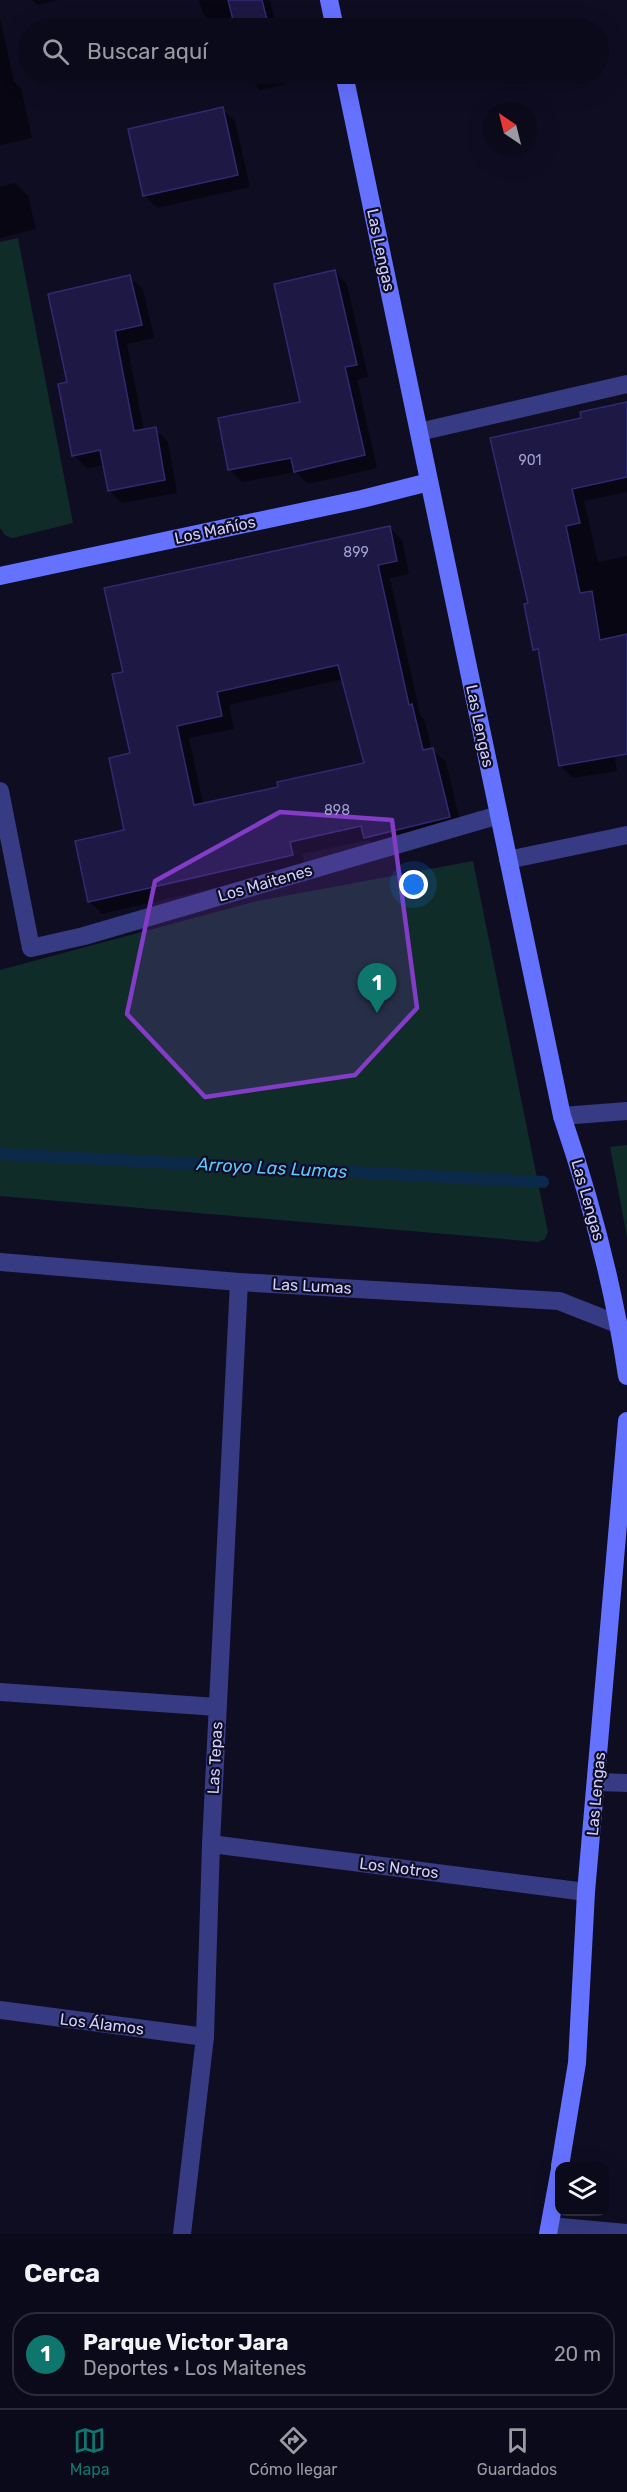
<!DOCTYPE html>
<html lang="es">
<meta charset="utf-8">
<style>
:root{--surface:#0a0a1a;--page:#181827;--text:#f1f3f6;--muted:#999aa2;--line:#2a2b39;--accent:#0f766e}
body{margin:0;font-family:Rubik,sans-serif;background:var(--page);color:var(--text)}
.controls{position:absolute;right:18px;bottom:18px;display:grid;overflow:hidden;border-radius:12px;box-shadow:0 6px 24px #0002}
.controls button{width:54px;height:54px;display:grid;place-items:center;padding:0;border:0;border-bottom:2px solid var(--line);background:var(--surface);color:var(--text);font:30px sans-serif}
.compass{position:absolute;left:483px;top:102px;width:54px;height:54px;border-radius:50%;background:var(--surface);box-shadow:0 6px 24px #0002;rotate:325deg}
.you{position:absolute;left:414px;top:885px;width:21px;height:21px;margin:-15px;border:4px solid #fff;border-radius:50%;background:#1a73e8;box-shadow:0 0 0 9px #1a73e833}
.badge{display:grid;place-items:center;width:39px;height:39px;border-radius:50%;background:var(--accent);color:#fff;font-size:20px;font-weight:700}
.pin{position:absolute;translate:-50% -50px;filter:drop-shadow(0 2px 3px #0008)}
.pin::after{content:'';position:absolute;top:32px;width:21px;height:18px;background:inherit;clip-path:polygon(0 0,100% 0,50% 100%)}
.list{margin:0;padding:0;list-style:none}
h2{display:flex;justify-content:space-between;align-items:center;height:78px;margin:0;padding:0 24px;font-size:26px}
h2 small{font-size:20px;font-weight:400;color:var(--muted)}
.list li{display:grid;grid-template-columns:39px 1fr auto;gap:18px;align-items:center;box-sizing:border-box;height:84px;margin:0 12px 12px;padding:0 12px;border:2px solid var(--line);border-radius:24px}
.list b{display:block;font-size:22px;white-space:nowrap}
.list p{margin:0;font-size:20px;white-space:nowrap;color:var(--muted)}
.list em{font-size:20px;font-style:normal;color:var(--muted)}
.icon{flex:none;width:33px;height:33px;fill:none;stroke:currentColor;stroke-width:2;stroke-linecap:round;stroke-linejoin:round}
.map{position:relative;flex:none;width:627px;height:2234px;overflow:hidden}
.search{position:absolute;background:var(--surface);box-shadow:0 6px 24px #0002;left:18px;right:18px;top:18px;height:66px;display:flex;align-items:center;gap:15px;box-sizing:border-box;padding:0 21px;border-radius:33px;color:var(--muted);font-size:22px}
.sheet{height:174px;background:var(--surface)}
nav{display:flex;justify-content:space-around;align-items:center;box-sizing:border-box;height:84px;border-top:2px solid var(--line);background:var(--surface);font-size:16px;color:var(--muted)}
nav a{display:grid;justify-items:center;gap:3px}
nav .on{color:var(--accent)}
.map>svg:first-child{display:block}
.green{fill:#102c28}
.shadow{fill:#0007;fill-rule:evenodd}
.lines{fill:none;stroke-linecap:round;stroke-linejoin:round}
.stream{stroke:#0b2948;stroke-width:12}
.building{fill:#1d1844;stroke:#302a71;stroke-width:1.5;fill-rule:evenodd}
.street{stroke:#363b83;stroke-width:18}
.secondary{stroke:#6571ff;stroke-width:18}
.marked{fill:#833cc5;fill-opacity:0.2;stroke:#833cc5;stroke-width:4.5;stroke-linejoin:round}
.labels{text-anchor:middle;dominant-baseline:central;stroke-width:4.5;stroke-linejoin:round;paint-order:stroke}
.number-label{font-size:14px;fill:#a2a0d0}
.street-label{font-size:16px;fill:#cfceff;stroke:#0e0d22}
.water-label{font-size:18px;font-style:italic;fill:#5cc5ff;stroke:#0e0d22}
</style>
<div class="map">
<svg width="627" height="2234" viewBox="0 0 627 2234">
<rect width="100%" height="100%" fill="#0e0d22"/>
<g class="green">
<path d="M18,238L73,523L13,538L6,536L0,528V242Z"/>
<path d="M473,861L548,1232L545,1239L538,1242L0,1196V970L257,901Z"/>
<path d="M627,1145V1237L610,1147Z"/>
</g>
<g class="shadow">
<path d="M32,0H58L37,5Z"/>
<path d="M199,0H270L276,24L282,23L288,28H236L235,22L216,27L203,14Z"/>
<path d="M0,18L14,82L21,88L32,138L0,145Z"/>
<path d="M246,74H303L305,79L260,90Z"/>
<path d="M222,109L235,121L250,187L157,208L145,196L130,130Z"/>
<path d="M15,183L28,196L36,229L0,238V187Z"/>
<path d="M334,271L347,284L368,377L357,380L377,468L308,484L296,472L242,482L229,469L302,403Z"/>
<path d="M130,277L143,290L154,338L127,344L144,431L155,429L168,442L177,493L122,503L109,490L104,465L87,468L74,455L69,383Z"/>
<path d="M627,403V492L584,501L598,562L627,556V717L608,722L617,771L573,778L560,765L541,655L534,649L529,604L583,419Z"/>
<path d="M389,527L402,540L409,574L390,578L420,715L424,719L432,750L446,762L462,830L378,850L369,840L302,854L305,867L102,914L89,901L126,831L132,754L124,673ZM343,679L366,764L280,788L203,804L189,738L234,729L229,705Z"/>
</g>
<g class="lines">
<path class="stream" d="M0,1154L543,1182"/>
</g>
<g class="building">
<path d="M228,0H262L268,24L282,21L284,28H235Z"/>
<path d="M223,107L238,175L143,196L128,129Z"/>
<path d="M335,270L357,365L345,367L365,455L294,472L291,458L228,470L218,418L300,402L274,284Z"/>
<path d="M130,275L142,325L115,331L134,431L156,427L165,480L108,491L100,450L72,456L58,384L67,382L48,294Z"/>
<path d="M627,402V477L572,489L580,523L566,526L580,593L592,591L600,640L627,634V754L559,766L538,649L533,650L524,604L528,603L490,438L581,418L580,412Z"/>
<path d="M390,526L397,561L378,565L409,705L412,704L423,750L433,748L450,817L364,838L361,826L290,842L293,855L88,902L75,841L124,830L109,758L130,753L112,674L123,672L104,588ZM338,665L364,763L277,782L278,787L194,805L177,726L222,716L217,692Z"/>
</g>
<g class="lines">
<g class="street">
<path d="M419,432L627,384"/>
<path d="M0,791L31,948L84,936L499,815"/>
<path d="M508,860L627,835"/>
<path d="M562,1116L627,1111"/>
<path d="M0,1262L239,1282L559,1301L620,1325"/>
<path d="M0,1692L217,1707"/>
<path d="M598,1782L627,1783"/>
<path d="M211,1844L586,1892"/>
<path d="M0,2010L205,2037"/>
<path d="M550,2226L627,2233"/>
<path d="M182,2234L205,2037L211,1844L239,1282"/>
</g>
<g class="secondary">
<path d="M329,0L335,28"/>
<path d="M344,74L562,1116C591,1201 614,1287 627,1376"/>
<path d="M0,576L362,499L429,482"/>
<path d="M560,2166L577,2063L586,1892L627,1421"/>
<path d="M548,2234L560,2169"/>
</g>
</g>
<path class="marked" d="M280,812L392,820L417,1008L355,1075L205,1097L127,1014L155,881Z"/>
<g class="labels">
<g class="number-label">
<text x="530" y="460">901</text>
<text x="356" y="552">899</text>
<text x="337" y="810">898</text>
</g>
<g class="street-label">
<text transform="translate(381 250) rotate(78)">Las Lengas</text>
<text transform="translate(215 530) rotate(-12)">Los Mañíos</text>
<text transform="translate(480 726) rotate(78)">Las Lengas</text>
<text transform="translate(265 883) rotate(-16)">Los Maitenes</text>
<text transform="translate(588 1200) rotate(74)">Las Lengas</text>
<text transform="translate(312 1286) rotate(3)">Las Lumas</text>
<text transform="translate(215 1758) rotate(-87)">Las Tepas</text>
<text transform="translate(596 1794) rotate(-85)">Las Lengas</text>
<text transform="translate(399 1868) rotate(7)">Los Notros</text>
<text transform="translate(102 2024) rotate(7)">Los Álamos</text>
</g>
<g class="water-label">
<text transform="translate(272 1168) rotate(3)">Arroyo Las Lumas</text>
</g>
</g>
</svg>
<div class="controls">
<button><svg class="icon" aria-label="layers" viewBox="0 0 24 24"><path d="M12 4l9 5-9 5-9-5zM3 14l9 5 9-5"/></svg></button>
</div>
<svg class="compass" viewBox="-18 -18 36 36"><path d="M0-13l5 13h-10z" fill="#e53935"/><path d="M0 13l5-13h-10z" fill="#999aa2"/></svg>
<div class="you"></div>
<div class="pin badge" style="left:377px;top:1013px">1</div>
<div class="search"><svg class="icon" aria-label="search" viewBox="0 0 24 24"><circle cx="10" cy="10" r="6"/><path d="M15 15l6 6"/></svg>Buscar aquí</div>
</div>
<section class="sheet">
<h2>Cerca<small></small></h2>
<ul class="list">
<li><span class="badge">1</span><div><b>Parque Victor Jara</b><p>Deportes · Los Maitenes</p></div><em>20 m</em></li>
</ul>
</section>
<nav>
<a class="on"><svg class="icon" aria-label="map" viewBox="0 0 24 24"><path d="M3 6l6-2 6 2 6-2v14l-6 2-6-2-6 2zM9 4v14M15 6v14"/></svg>Mapa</a>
<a><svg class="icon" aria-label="directions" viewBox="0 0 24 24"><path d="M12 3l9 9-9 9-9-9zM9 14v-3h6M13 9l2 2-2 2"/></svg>Cómo llegar</a>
<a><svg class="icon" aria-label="saved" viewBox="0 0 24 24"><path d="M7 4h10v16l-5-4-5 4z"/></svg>Guardados</a>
</nav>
